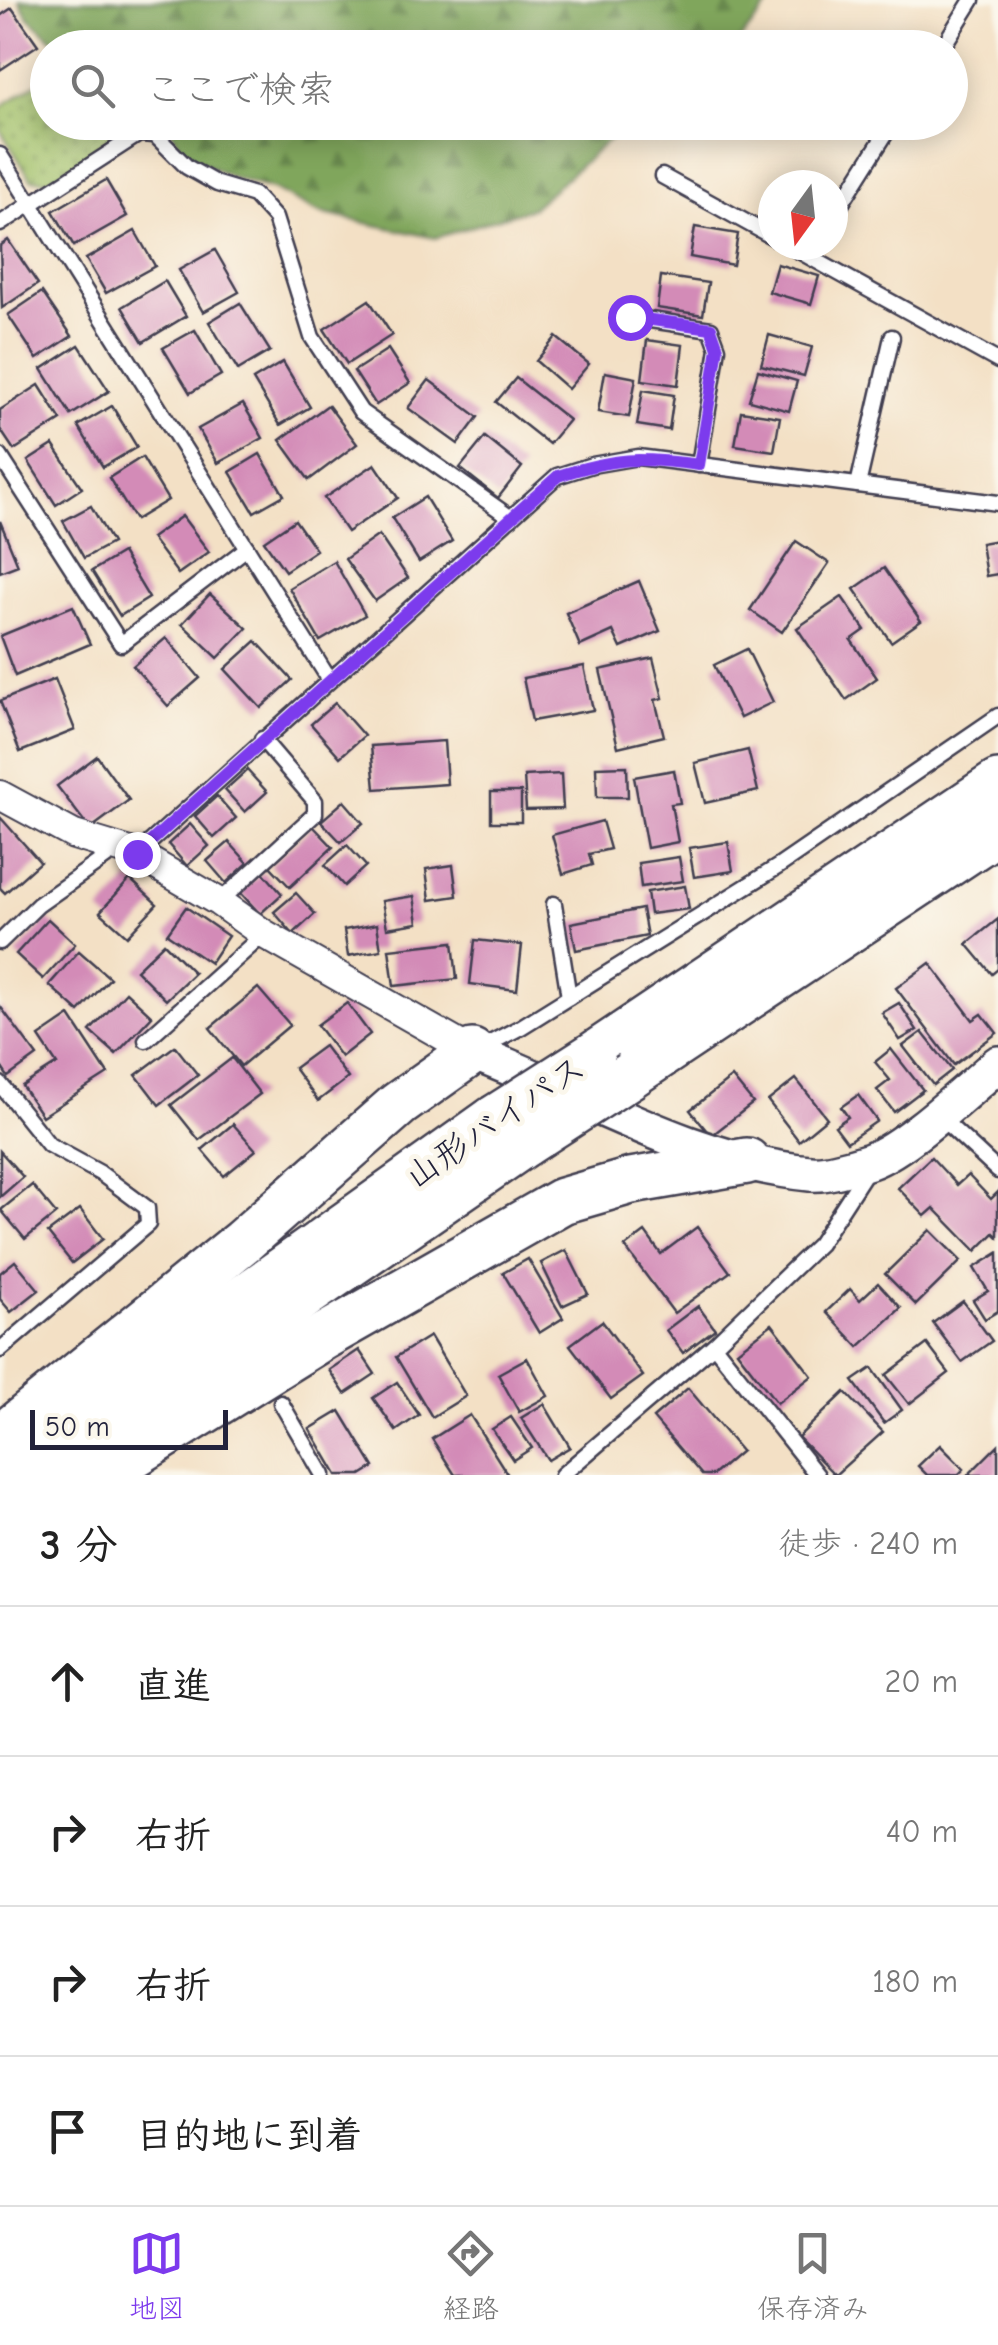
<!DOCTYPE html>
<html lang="ja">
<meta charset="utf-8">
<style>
:root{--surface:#fff;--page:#f6f6f6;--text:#222;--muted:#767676;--line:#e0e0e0;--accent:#7c3aed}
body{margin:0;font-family:"Comic Neue","Klee One",sans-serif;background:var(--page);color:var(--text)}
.compass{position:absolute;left:758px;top:170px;width:90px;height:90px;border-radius:50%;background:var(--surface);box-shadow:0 5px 25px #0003;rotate:195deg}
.scale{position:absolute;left:30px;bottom:25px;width:198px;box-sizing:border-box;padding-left:10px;border:5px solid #22223b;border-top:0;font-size:28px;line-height:35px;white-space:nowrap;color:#22223b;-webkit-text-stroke:8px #fbf7ec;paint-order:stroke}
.stop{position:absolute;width:30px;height:30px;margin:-22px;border:8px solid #7c3aed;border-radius:50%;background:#fff}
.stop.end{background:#7c3aed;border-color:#fff;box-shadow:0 2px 10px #0008}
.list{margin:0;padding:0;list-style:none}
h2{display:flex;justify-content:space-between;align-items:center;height:130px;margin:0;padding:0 40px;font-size:42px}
h2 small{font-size:32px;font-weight:400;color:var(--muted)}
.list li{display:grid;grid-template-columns:65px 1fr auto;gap:30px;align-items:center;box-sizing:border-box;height:150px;padding:0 40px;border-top:2px solid var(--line)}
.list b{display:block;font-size:38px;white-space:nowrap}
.list em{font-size:32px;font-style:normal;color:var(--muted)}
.icon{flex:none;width:55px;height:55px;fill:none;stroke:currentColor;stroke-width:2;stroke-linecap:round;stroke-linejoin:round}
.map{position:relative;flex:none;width:998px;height:1475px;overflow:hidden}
.search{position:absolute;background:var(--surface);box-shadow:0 5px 25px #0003;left:30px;right:30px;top:30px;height:110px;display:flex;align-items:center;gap:25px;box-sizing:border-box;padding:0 35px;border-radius:55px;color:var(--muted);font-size:38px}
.sheet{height:730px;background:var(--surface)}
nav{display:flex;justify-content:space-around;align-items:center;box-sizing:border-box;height:140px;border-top:2px solid var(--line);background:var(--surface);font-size:28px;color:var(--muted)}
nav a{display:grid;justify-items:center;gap:5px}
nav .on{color:var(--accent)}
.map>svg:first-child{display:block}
.forest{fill:url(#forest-firs);stroke:#51644c;stroke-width:2.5}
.park{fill:url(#park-dots);stroke:#617152;stroke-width:2.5}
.building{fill:#d38bb7}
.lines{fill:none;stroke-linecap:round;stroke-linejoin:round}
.service-casing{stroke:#413e50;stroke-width:19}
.minor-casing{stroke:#413e50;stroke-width:32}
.tertiary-casing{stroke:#413e50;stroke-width:40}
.trunk-casing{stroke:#413e50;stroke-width:50}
.service{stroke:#fff;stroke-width:14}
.minor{stroke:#fff;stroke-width:28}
.tertiary{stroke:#fff;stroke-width:35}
.trunk{stroke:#fff;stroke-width:45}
.trunk-bridge-casing{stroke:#413e50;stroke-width:50;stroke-linecap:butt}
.trunk-bridge{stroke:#fff;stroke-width:45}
.route{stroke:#7c3aed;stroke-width:12}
.labels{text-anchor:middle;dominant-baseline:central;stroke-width:10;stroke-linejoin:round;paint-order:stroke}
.street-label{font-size:35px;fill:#22223b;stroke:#fbf7ec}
</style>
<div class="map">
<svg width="998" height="1475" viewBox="0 0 998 1475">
<defs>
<pattern id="forest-firs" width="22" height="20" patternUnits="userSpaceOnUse" patternTransform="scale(2.5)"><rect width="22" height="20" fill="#80a65c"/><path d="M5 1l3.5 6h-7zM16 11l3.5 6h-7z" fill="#68874d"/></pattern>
<pattern id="park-dots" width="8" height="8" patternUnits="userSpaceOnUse" patternTransform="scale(2.5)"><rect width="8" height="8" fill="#a0c068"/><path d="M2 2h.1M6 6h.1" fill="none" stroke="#829c57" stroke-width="1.8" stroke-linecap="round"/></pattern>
</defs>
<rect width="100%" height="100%" fill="#fbf7ec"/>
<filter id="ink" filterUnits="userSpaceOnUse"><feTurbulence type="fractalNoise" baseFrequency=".01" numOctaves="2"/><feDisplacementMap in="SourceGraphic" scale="20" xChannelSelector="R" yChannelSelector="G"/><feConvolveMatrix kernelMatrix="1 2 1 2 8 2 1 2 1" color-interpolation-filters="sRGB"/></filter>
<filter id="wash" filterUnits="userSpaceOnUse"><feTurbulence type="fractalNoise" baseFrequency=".0048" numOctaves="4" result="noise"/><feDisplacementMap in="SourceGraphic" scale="40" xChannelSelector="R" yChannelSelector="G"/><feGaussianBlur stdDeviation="2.25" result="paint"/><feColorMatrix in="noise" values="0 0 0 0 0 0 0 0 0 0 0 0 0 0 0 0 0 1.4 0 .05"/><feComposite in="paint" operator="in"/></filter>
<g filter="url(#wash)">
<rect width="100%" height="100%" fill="#f3e0c5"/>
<g class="forest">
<path d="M19,0H773L734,47L62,48L28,17Z"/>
<path d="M167,123H640L606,142L532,208L435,238L320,213L272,189L231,177L185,155Z"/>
</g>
<path class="park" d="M47,77L48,122L128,123L132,129L51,181L31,179L0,130V107Z"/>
<g id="blocks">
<g class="building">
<path d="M12,8L38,45L0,70V16Z"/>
<path d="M106,180L127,216L74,246L53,211Z"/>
<path d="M695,227L738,234L733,265L690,257Z"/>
<path d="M135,231L155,266L106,293L86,259Z"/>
<path d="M8,240L38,284L2,308L0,246Z"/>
<path d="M215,250L239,292L203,312L179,270Z"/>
<path d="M777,264L819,276L811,304L769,292Z"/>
<path d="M661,276L708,283L703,315L657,308Z"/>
<path d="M165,281L186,316L143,342L122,307Z"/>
<path d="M42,292L72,336L37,359L8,315Z"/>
<path d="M369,300L392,335L347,364L324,329Z"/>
<path d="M240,303L270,351L238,370L209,322Z"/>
<path d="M195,330L221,375L190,393L163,348Z"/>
<path d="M769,335L812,347L804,376L761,365Z"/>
<path d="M556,337L589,364L568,389L536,361Z"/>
<path d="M647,340L683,345L678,385L642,380Z"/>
<path d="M79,345L109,391L71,415L42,369Z"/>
<path d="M388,349L410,383L376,405L354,371Z"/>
<path d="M283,362L310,407L280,425L253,380Z"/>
<path d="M758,370L797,381L789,411L749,400Z"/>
<path d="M605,372L636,378L629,417L598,412Z"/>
<path d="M516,378L569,420L549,444L496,402Z"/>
<path d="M429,380L478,417L458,444L408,408Z"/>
<path d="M39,385L61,420L14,450L0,429V410Z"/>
<path d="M643,390L674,395L669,430L637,425Z"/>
<path d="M243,404L263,438L218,463L198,429Z"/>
<path d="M328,405L357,444L309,480L280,440Z"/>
<path d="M112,406L137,447L103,467L78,426Z"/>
<path d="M741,411L780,417L774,451L735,445Z"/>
<path d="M485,437L522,467L498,498L460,468Z"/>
<path d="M53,445L82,488L56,505L28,461Z"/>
<path d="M260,454L284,495L254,512L230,472Z"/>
<path d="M142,457L168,500L135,520L109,478Z"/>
<path d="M375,464L398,498L347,532L324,498Z"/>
<path d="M425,497L452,541L419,562L392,518Z"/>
<path d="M91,506L112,543L84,558L63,521Z"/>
<path d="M182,516L209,552L178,574L151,538Z"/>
<path d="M295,520L316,550L285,571L264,541Z"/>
<path d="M0,521L18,565L0,572Z"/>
<path d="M379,535L408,578L375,601L345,559Z"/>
<path d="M998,540V574L986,576L981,543Z"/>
<path d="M796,541L829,563L782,632L750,610Z"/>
<path d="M122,553L149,598L120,616L92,571Z"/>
<path d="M334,561L365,615L320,641L289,588Z"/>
<path d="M884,568L921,621L891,642L854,589Z"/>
<path d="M639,581L660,631L621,648L613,631L580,646L566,613Z"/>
<path d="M210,594L247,628L218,658L182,624Z"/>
<path d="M842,597L865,630L851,640L877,678L846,700L797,628Z"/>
<path d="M73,606L90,644L15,676L0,636Z"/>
<path d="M166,638L200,678L168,706L133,666Z"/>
<path d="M256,641L292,680L261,708L225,669Z"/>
<path d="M747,649L773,702L740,718L714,665Z"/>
<path d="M653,658L663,698L655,700L664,736L618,747L600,670Z"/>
<path d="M584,666L593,710L532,721L523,678Z"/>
<path d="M55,679L75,730L20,752L0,701Z"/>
<path d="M335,703L364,736L340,757L311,724Z"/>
<path d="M444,741L447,784L375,789L371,746Z"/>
<path d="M748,750L758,791L705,803L695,763Z"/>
<path d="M97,756L129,800L90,829L57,786Z"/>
<path d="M627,766L628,797H597L596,767Z"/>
<path d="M247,770L267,792L245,812L225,790Z"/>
<path d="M674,770L680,803L671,804L678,842L647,848L634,777Z"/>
<path d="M561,774L563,809L526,810L524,776Z"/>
<rect x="491" y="792" width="30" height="30"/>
<path d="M217,796L236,818L214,838L195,816Z"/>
<path d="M344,801L363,823L341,842L321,821Z"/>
<path d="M0,817L40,862L5,893L0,888Z"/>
<path d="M602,821L610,849L589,854L592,865L563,874L552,835Z"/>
<path d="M190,824L209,846L187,866L168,844Z"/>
<path d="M313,826L333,847L290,887L270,866Z"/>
<path d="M229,842L248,863L226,883L207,861Z"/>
<path d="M728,842L733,871L694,877L689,848Z"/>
<path d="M347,845L366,866L344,886L325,865Z"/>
<path d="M679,857L683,881L641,887L638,863Z"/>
<path d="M453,865L457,896L430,900L426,869Z"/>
<path d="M263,872L282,894L260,914L240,892Z"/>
<path d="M130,879L157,904L127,936L100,912Z"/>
<path d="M685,886L689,909L650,914L647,892Z"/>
<path d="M296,893L315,914L293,934L274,912Z"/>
<path d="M414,896L418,923L387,928L382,901Z"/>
<path d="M186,907L228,936L210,963L167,934Z"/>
<path d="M642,909L647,936L576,950L571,923Z"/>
<path d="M48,919L75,944L43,979L16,954Z"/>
<path d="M998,919V969L992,974L967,944Z"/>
<path d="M377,924L381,950L348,956L344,930Z"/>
<path d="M475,940L522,945L517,990L470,984Z"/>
<path d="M453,942L457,979L394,986L389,949Z"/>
<path d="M164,943L194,973L166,1000L136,970Z"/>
<path d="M79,951L110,978L79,1012L49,985Z"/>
<path d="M930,963L973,1020L982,1014L997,1033L954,1065L896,988Z"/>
<path d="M258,988L290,1025L241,1066L210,1028Z"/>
<path d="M126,992L152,1016L116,1054L90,1031Z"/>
<path d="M347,1003L370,1034L341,1057L317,1025Z"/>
<path d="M899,1003L917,1030L900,1040L882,1013Z"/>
<path d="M0,1006L37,1056L8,1077L0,1065Z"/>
<path d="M70,1016L108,1074L42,1116L22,1086L57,1064L39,1037Z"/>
<path d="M922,1032L952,1070L933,1085L903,1046Z"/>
<path d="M175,1046L198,1075L159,1105L136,1075Z"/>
<path d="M324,1046L348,1078L318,1101L294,1068Z"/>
<path d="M891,1049L923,1090L894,1112L877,1090L890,1080L875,1062Z"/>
<path d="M232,1058L260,1094L199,1140L171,1105Z"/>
<path d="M732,1077L753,1103L711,1136L690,1110Z"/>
<path d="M796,1079L827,1118L799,1141L768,1101Z"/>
<path d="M858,1095L877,1121L847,1142L835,1126L848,1117L841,1107Z"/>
<path d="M233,1124L256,1150L224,1176L202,1150Z"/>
<path d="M0,1151L23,1177L0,1197Z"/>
<path d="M931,1157L957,1185L968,1175L991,1199L998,1192V1237L994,1233L976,1251L934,1208L925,1216L898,1188Z"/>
<path d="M32,1185L56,1214L25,1239L1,1210Z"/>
<path d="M80,1209L103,1239L72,1263L48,1233Z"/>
<path d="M697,1227L730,1272L674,1313L625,1247L645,1232L661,1254Z"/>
<path d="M930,1230L961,1261L916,1305L885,1274Z"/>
<path d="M566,1250L588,1294L562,1306L541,1263Z"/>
<path d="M998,1253V1311L985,1319L973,1300L988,1291L974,1268Z"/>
<path d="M528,1259L563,1318L539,1333L503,1273Z"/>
<path d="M15,1261L39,1290L11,1312L0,1299V1273Z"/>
<path d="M878,1283L901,1308L859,1347L826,1312L850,1289L860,1300Z"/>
<path d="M963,1301L992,1341L962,1362L933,1323Z"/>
<path d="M698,1306L715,1329L683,1353L666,1330Z"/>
<path d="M602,1321L643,1376L611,1399L570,1345Z"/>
<path d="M772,1324L812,1376L777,1403L737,1351Z"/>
<path d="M430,1336L466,1396L432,1417L396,1357Z"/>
<path d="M927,1344L949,1373L909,1404L886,1375Z"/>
<path d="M359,1350L375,1374L345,1394L329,1370Z"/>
<path d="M527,1358L548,1396L519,1412L498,1374Z"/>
<path d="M872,1368L902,1410L884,1423L853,1381Z"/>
<path d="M397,1382L419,1415L396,1431L373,1398Z"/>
<path d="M688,1388L741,1451L713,1475H702L653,1418Z"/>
<path d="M845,1392L883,1432L835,1475L798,1437Z"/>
<path d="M544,1404L570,1447L548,1460L521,1418Z"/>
<path d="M340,1411L374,1467L361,1475H337L310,1429Z"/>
<path d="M470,1415L508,1475H455L432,1439Z"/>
<path d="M511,1417L532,1448L513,1460L492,1429Z"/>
<path d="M940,1445L964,1469L958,1475H927L918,1466Z"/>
<path d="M998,1445V1475H968Z"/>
</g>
</g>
</g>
<g filter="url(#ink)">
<use href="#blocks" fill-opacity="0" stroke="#413e50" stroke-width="2.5"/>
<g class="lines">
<defs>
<g id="service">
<path d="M942,48L972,0"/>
<path d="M0,155L329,679"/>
<path d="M662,176L773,237"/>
<path d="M833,217L893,122"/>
<path d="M0,224L139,134L155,135L187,167L217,184L254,195L275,218L312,337L361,412L511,518"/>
<path d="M788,245L998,361"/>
<path d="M630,317L711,329L718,348L699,465"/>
<path d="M0,456L121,644L247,548"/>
<path d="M858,485L892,337"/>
<path d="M137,854L557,476L592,465L638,457L998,503"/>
<path d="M219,902L315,814V801L262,739"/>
<path d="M554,904L569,997"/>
<path d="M0,942L38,905L116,850"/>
<path d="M146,1040L264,934"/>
<path d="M477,1050L521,1027L779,866L998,716"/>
<path d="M0,1084L49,1145L100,1173L147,1208L148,1224L0,1350"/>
<path d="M940,1117L998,1171"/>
<path d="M281,1403L323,1475"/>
<path d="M562,1475L714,1345"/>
<path d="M817,1475L714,1345L819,1244L867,1170"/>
</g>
<path id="minor" d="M0,795L74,835L137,854L219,902L264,934L472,1052"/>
<path id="tertiary" d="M472,1052C582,1094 691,1162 810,1173C827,1175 854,1166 870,1161C906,1148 967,1090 998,1064"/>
<g id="trunk">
<path d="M592,1056L998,783"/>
<path d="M631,1075L998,831"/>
<path d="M0,1438L242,1242L399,1104L472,1052"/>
<path d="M0,1472L495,1118"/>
<path d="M53,1475L307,1294L526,1143"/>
<path d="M101,1475L323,1337L562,1201L631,1181L747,1161"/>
</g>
</defs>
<use href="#service" class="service-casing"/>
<use href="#minor" class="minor-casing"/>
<use href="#tertiary" class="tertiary-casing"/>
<use href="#trunk" class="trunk-casing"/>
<use href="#service" class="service"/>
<use href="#minor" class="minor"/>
<use href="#tertiary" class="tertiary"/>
<use href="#trunk" class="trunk"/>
<defs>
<g id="trunk-bridge">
<path d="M495,1118L592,1056"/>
<path d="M526,1143L631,1075"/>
</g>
</defs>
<use href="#trunk-bridge" class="trunk-bridge-casing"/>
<use href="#trunk-bridge" class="trunk-bridge"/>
</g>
</g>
<g class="lines" filter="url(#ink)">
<path class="route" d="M137,854L558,476C616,457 639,457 699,465L718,348L711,328L630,317"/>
</g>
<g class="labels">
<g class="street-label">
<text transform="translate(495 1122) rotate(-34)">山形バイパス</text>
</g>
</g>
</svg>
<svg class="compass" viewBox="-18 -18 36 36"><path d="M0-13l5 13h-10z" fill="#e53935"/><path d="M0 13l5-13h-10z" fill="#767676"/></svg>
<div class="scale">50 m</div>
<div class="stop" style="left:630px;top:317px"></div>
<div class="stop end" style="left:137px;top:854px"></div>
<div class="search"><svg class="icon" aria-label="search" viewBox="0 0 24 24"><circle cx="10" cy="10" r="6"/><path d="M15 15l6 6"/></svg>ここで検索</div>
</div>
<section class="sheet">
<h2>3 分<small>徒歩 · 240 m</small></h2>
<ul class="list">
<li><svg class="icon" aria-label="ahead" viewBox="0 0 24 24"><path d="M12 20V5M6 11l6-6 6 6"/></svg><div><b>直進</b></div><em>20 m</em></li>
<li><svg class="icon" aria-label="right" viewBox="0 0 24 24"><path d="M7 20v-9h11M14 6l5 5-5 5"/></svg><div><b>右折</b></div><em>40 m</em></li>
<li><svg class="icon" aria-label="right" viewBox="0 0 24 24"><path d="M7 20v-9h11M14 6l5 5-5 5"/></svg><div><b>右折</b></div><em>180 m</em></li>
<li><svg class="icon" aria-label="arrive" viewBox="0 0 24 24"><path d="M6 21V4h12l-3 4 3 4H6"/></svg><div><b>目的地に到着</b></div></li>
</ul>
</section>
<nav>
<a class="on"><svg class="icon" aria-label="map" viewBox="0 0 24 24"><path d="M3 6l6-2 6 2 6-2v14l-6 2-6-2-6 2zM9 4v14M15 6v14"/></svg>地図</a>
<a><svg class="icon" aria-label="directions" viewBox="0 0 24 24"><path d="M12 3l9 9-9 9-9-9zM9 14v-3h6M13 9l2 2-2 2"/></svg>経路</a>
<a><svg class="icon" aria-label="saved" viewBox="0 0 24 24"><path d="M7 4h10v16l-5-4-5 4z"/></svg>保存済み</a>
</nav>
